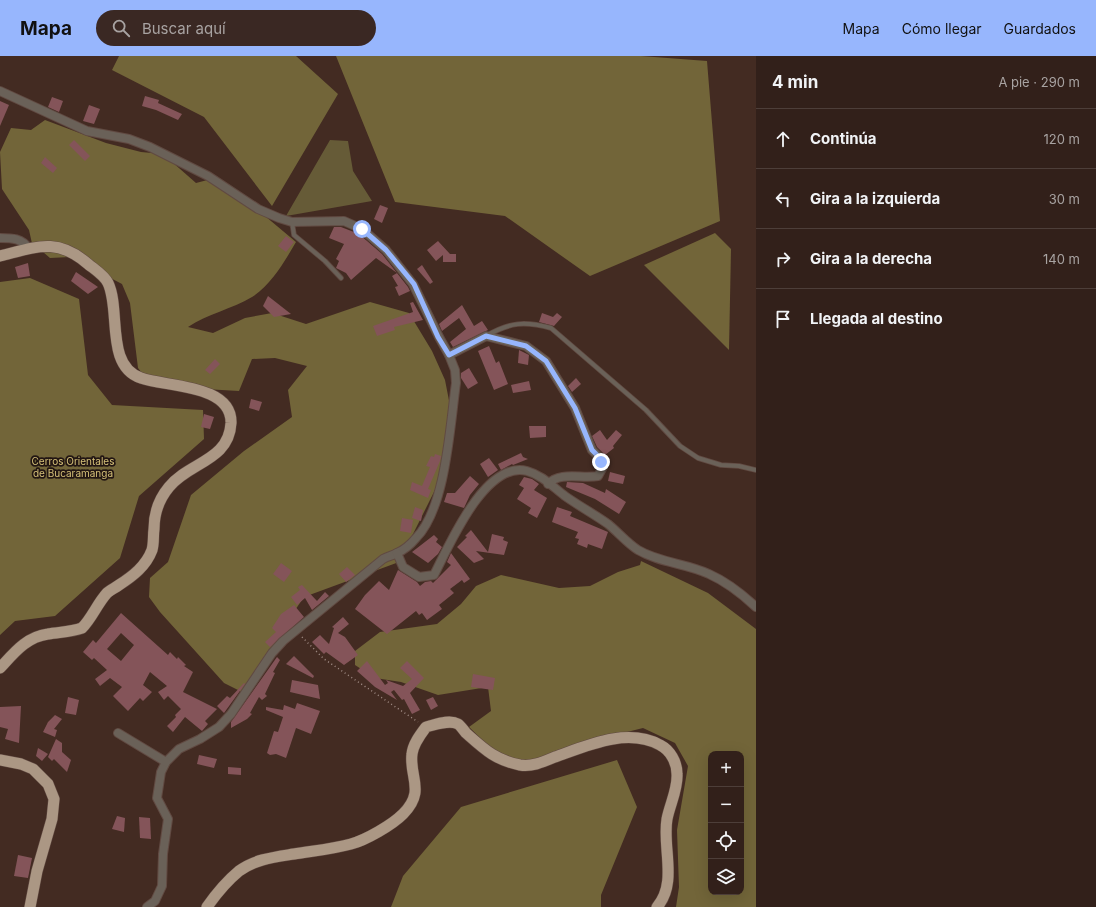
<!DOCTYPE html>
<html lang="es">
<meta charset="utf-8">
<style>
:root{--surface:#32201a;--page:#3a2823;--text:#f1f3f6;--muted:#a8a3a2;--line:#4d3e39;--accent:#97b6fd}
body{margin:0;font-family:Inter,sans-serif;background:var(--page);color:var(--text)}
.controls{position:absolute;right:12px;bottom:12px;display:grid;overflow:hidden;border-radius:8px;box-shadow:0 4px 16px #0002}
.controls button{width:36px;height:36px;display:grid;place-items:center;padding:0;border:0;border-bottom:1px solid var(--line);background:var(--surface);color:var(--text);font:20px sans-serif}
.stop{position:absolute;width:12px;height:12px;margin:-9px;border:3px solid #97b6fd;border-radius:50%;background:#fff}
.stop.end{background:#97b6fd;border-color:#fff;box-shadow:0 1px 4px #0008}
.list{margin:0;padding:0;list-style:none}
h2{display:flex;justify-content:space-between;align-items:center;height:52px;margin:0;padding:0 16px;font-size:17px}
h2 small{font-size:13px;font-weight:400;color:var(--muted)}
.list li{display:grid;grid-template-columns:26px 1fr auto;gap:12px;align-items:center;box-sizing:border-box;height:60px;padding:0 16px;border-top:1px solid var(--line)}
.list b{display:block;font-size:15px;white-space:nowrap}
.list em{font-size:13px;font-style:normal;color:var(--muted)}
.icon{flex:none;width:22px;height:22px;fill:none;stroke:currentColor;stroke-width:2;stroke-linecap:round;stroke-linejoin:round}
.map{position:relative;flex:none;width:756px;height:851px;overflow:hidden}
header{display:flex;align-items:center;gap:24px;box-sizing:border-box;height:56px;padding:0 20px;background:var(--accent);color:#111}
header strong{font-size:19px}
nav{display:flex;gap:22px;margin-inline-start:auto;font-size:14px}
.search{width:280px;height:36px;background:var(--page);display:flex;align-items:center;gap:10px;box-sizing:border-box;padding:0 14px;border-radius:22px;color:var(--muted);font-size:15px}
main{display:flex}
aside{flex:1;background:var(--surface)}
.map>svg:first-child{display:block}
.green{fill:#665b37}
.forest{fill:#726539;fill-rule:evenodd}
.building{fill:#845459;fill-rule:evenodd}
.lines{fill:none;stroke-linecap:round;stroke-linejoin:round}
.service-casing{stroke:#614a42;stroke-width:5.5}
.minor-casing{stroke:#614a42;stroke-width:10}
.trunk-casing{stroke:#614a42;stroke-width:12}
.path{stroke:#a08c85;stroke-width:1.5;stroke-dasharray:1 3;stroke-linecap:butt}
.service{stroke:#6a6158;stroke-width:4}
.minor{stroke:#6a6158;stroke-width:8}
.trunk{stroke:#ab9784;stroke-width:11}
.route{stroke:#97b6fd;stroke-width:5}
.labels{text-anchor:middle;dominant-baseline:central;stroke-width:3.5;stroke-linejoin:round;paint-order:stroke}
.park-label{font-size:10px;fill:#d5c078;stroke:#221613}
</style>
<header>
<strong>Mapa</strong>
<div class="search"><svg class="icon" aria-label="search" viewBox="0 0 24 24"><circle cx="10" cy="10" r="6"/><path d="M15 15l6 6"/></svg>Buscar aquí</div>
<nav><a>Mapa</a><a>Cómo llegar</a><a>Guardados</a></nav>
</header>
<main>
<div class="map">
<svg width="756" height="851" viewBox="0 0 756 851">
<rect width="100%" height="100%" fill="#432b22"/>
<path class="green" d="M330,84L348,85L353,115L372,145L286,160Z"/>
<g class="forest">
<path d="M119,0H296L338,38L272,150L204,61L112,14Z"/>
<path d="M336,0H641L707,5L720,165L590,220L505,160L395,146Z"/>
<path d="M45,64L106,87L141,96L163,98L196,127L215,122L234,134L296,186C285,205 271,229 252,241C232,253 207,258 188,271L213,277L245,262L272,257L306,268L370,246L409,257L432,295L445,324L453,365L437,430L399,506L304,541L291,560L275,592L246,638L224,627L160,556L149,541L150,522L168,506L191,439L244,395L292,361L288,334L307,310L275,302L252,303L239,335L152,330L138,312L130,247L122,228L70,201L50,202L43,196L33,192L29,174L2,133L0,96L11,72L31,74Z"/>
<path d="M715,177L731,193L729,294L644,209Z"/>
<path d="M30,222L79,243L88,319L112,349L203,354L204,383L139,440L120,502L55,560L15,565L0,579V226Z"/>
<path d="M641,505L708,537L756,573V851H676L679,831L677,774L688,710L675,687L643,672L595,684L532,708L500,701L469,671L491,655L488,631L438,639L401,626L375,622L355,609V595L380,576L437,568L461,548L476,530L501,519L559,532L590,530L618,516L640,509ZM711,698H741V836H711Z"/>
<path d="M617,704L637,751L601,839V851H391L403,820L461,751Z"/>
</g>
<g class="building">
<path d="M145,40L159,44L158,47L182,58L178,64L156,54L142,50Z"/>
<path d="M52,41L63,45L59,56L48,51Z"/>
<path d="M0,45L9,49L0,70Z"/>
<path d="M89,49L100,53L94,68L83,65Z"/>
<path d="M74,84L90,100L85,105L69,89Z"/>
<path d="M45,101L57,112L53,117L41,107Z"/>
<path d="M380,149L388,152L382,167L374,163Z"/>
<path d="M334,171H341L359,178L382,198L408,231L410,235L399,240L395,231L398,230L392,220L397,217L376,202L351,224L346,217L336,212L339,205L336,203L344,188L329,182Z"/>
<path d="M286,180L294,186L286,196L278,190Z"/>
<path d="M438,185L450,198H456V206H443V199L436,205L427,194Z"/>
<path d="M28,207L30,220L18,222L15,211Z"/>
<path d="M422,209L433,226L430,228L417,213Z"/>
<path d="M76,216L98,231L88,238L71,225Z"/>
<path d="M268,240L291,258L274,261L263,250Z"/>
<path d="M413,246L423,264L394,271L395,274L377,280L373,270L413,256L410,247Z"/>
<path d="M462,249L474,270L482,265L488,274L453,291L450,286L466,273L459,262L442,275L439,268Z"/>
<path d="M542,257L553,261L557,257L562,261L554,270L539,266Z"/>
<path d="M489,290L496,307L499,305L508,328L494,334L478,295Z"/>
<path d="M519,294L529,299L528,309L518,307Z"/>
<path d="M215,303L220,308L210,318L205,314Z"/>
<path d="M469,312L478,327L468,333L461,322V317Z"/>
<path d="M576,322L581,328L572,336L568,330Z"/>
<path d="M529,325L531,334L513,337L511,329Z"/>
<path d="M251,343L262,346L259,355L249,352Z"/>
<path d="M204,358L214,361L210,373L201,371Z"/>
<path d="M529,370H546V381L530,382Z"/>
<path d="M600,374L607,384L616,374L622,379L613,390L614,392L605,399L597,391L592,380Z"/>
<path d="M521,397L523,401L528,403L513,409L512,408L501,414L498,408Z"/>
<path d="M435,398L441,400L440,405L428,433L431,434L428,442L410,434L412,426L422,430L430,411L426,410L431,400L434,401Z"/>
<path d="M489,402L498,414L488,421L480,408Z"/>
<path d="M610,416L625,420L623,428L608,425Z"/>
<path d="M470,420L479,428L470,439L464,452L444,446L447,437H455Z"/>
<path d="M524,421L532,423L539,428L534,434L547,442L537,462L528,457L531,452L517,443L524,432L519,429Z"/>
<path d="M567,426L583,427L605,437L606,433L626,446L619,458L595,443L566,431Z"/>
<path d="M415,451L423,454L421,465L412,462Z"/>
<path d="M557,451L572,456L570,460L608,476L602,493L588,488L587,492L577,488L579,483L575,482L578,476L552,466Z"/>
<path d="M402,462L413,464L411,477L400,475Z"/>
<path d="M471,474L488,496L492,478L504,481L503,484L508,486L504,499L476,495L484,503L474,507L457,491L467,481L465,480Z"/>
<path d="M434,479L438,483L436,486L442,491L438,498L428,507L412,496Z"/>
<path d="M451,497L470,523L464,527L462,524L450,533L454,537L439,549L442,553L427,564L422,557L419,559L416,555L387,578L355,553L365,539L379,525L389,534L398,514L417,526L420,530L425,526L431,525L433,527L451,509L447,506Z"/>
<path d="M281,507L292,515L284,526L273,518Z"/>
<path d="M347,511L355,519L346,526L339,518Z"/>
<path d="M302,529L317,545L325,536L329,540L312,554L305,542L297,549L291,541L300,534L298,531Z"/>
<path d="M294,549L304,561L270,591L265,586L276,576L272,572L281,558Z"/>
<path d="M121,557L168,599L170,596L177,603L178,601L186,609L184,610L193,616L183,636L217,653L205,665L208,668L202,675L185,661L173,676L167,670L176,661L175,659L181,653L168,640L164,644L158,636L167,630L150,616L143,629L152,636L143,645L140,642L128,655L113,640L122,631L110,622L100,630L95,623L107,614L94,602L92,604L83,596L93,584L96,587ZM121,577L134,589L121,605L107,593Z"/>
<path d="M343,561L349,568L338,577L345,581L358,599L344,609L326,596L324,598L312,586L320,579L329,588L334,572L332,571Z"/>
<path d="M294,600L314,620L313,622L286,608Z"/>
<path d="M277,601L280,604L273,616L275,617L265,638L267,640L262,644L259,641L250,657L252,658L247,663L231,672V666Z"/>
<path d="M367,605L385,629L388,627L386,624L403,630L412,623L400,612L407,605L424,622L410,637L420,654L412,658L404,643L402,644L394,634L391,636L397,644L375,631L357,615Z"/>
<path d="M473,618L495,622L493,634L471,631Z"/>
<path d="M292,624L318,629L320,643L290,636Z"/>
<path d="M244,627L245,628L224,657L217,650L227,640L230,642Z"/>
<path d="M68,641L79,644L76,659L65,657Z"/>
<path d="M433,641L438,650L431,654L426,644Z"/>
<path d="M297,647L320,655L311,678L296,672L286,702L276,698L270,699L267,697L274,675L278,676L283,661L266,654V651L283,654L284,649L295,653Z"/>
<path d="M21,650L19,687L5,683L8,673L0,671V651Z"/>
<path d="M55,659L62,663L54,673L57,674L55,681L43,676L48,666Z"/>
<path d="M56,683L62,687V696L71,704L67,716L54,703L52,705L48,701Z"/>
<path d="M38,692L48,698L42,705L36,700Z"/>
<path d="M199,699L217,703L214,712L197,708Z"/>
<path d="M228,711L241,712V719L228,718Z"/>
<path d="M117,760L125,762L124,776L112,773Z"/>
<path d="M139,761L150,762L151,783L140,782Z"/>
<path d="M18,799L32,802L28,822L14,820Z"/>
</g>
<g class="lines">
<defs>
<g id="service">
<path d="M292,166L294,179L325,205L341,222"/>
<path d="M486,280C510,266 525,265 551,272L646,354L680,390L698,402L721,409L739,410L756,414"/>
</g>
<g id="minor">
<path d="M0,35L87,75L129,83L150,91L208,120L258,153L279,162L292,166L344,165L362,173L386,194L413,228L439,281L449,299L455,314L456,327C450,369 446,452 416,482C411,488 404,494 397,497C392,500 388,500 383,503L283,585L272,597L231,658L219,671L200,683L179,693L166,706L161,716L157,742L168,763L163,798L162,830L155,845L147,851"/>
<path d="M0,182C12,182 22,182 29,193"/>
<path d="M449,299L486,280L526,290L546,305L575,352L592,394L600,402L603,411L598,420C582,423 560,415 548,428"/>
<path d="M397,497L403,511L419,521L434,519C449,490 485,404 527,415C542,419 553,431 565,440C579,450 594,458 608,468C618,476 627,487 638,494C660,507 686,507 709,518C727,526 742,538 756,551"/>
<path d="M118,677L166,706"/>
</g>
<g id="trunk">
<path d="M0,200C36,191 57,181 88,208C94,213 104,219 108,227C121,254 105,310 141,322C166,331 232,328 231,367C229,405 189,406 169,431C159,443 154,458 154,473C153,480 154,487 152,494C146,510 133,520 119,529C115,532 110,534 107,537C97,548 92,562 82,572C71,576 59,576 48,578C26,581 14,597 0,612"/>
<path d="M0,704L21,708L33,713L48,728L54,743L52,763L37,815L30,851"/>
<path d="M207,851C216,838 227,825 239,815C255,803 275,801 294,798C312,795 333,793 351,788C366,784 392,769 403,758C426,735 409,721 412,698C413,688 420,679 426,671C435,669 449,663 458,668C461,670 464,675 466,677C484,693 495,704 520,709C532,711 543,706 555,701C586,690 627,671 660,689C670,694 677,706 677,718C678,733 670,748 667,763C662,791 678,827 657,851"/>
</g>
</defs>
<use href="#service" class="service-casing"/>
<use href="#minor" class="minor-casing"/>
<use href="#trunk" class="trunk-casing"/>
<path class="path" d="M302,581L324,603L418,666"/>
<use href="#service" class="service"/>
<use href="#minor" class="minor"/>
<use href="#trunk" class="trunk"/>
</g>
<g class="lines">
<path class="route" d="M362,173L386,194L414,228L438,281L449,299L486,280L526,290L546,305L575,352L592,394L600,402L601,406"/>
</g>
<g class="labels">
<g class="park-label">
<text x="73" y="405">Cerros Orientales<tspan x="73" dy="12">de Bucaramanga</tspan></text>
</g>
</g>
</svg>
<div class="controls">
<button>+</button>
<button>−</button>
<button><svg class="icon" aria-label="locate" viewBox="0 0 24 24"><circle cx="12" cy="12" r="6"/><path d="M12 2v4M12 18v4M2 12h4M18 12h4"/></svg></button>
<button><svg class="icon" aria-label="layers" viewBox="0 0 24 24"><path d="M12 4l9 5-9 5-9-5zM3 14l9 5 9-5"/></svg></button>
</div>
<div class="stop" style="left:362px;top:173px"></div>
<div class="stop end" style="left:601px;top:406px"></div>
</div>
<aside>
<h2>4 min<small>A pie · 290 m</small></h2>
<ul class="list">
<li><svg class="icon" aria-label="ahead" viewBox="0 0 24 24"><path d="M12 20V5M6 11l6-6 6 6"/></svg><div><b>Continúa</b></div><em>120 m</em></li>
<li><svg class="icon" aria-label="left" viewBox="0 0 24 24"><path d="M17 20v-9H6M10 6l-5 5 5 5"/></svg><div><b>Gira a la izquierda</b></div><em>30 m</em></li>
<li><svg class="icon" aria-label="right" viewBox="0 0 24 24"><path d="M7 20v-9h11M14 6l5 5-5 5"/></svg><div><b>Gira a la derecha</b></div><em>140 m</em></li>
<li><svg class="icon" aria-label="arrive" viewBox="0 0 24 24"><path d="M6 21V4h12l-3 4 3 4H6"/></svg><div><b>Llegada al destino</b></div></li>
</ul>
</aside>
</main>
